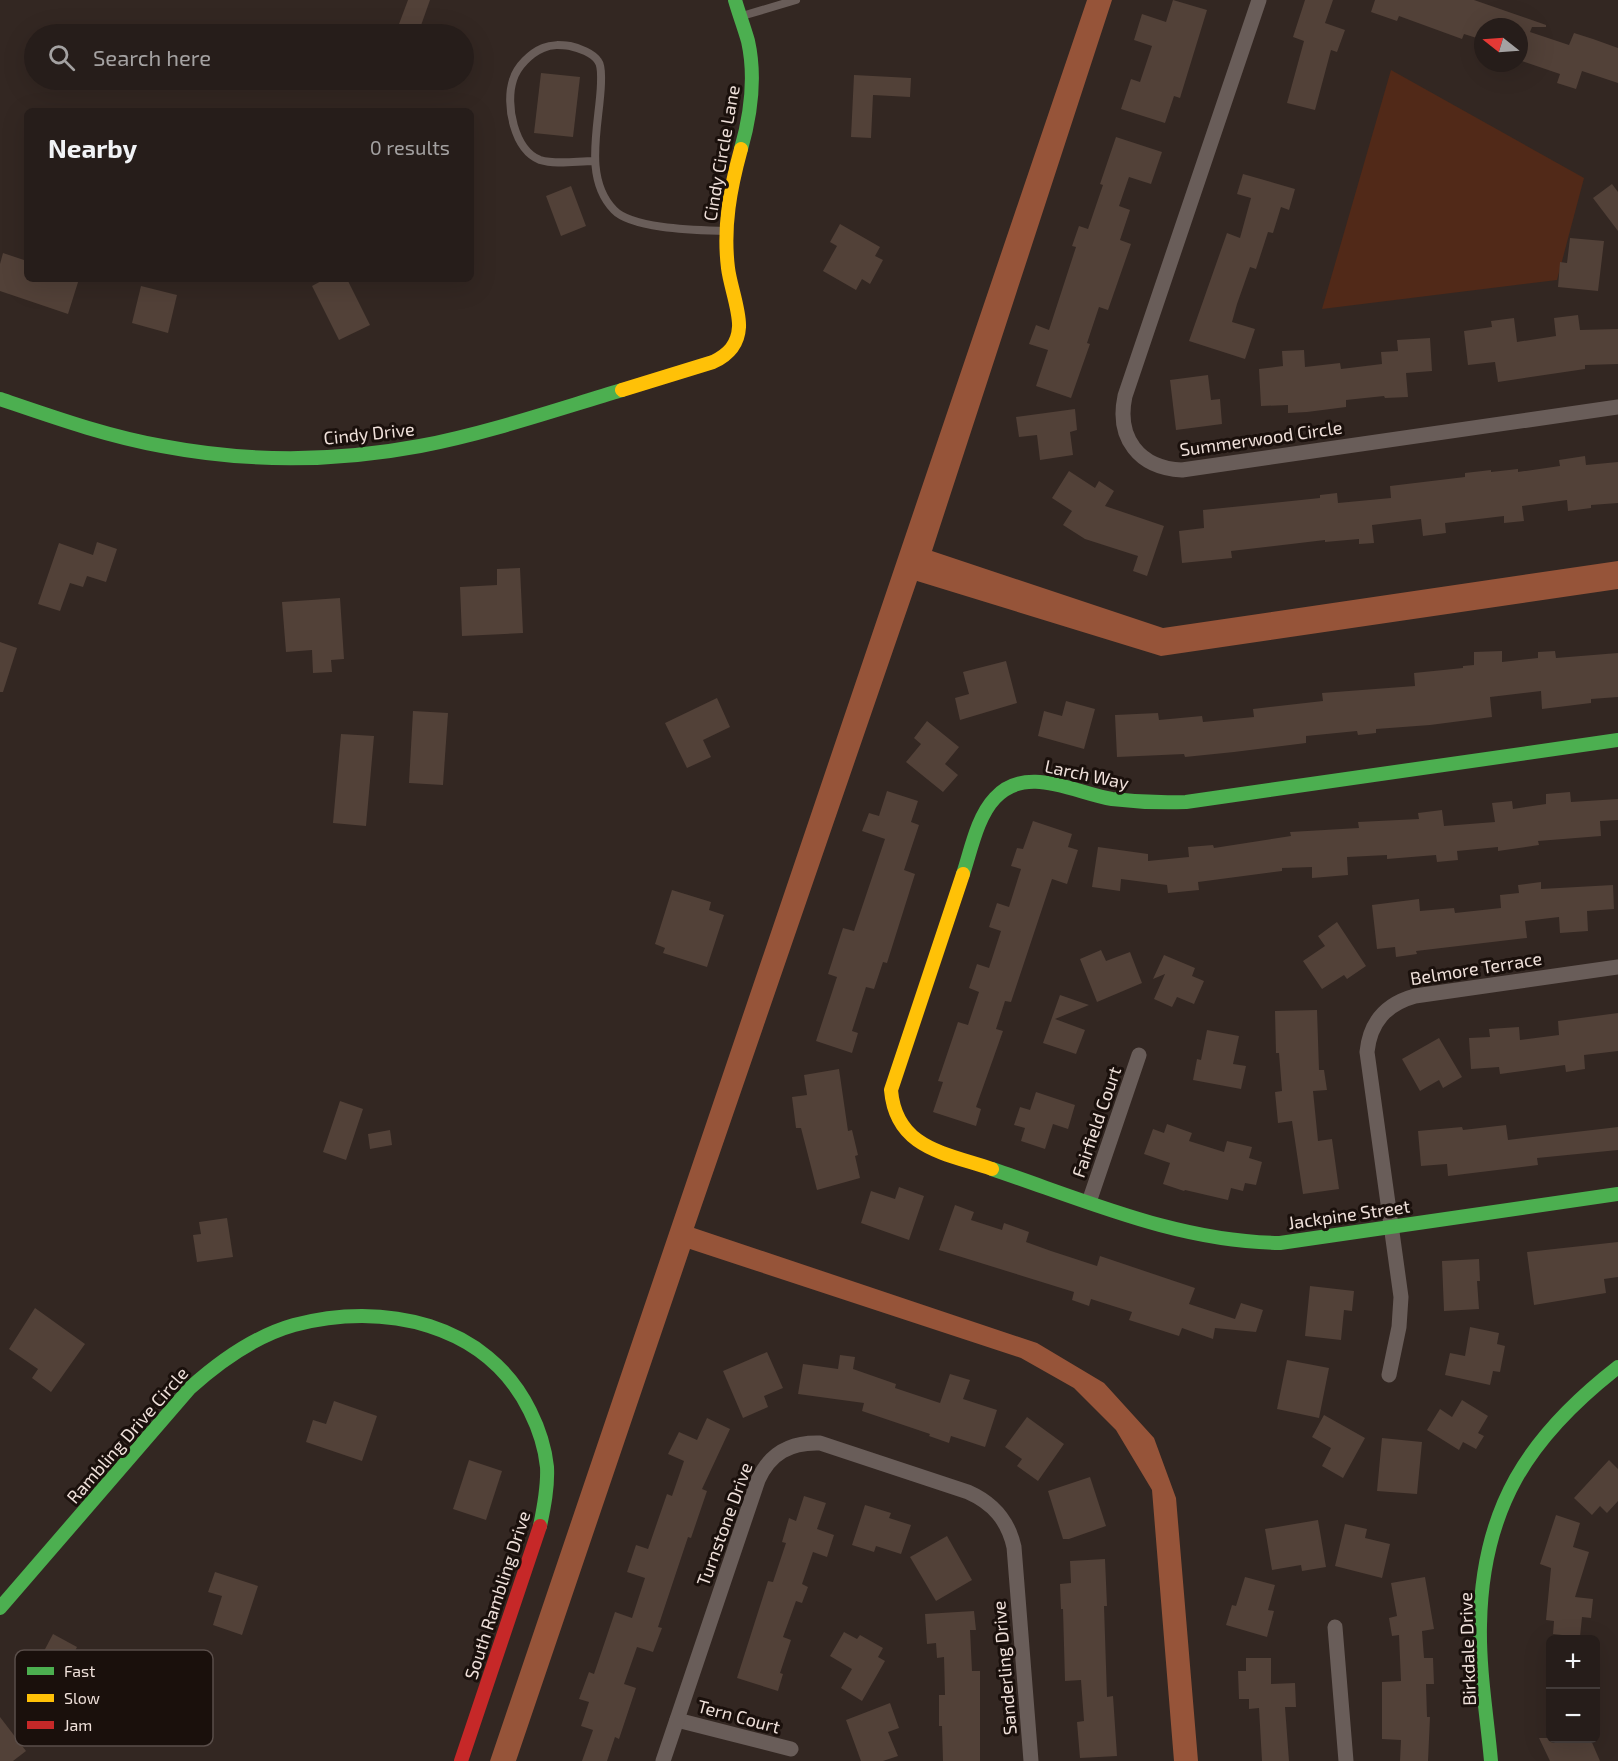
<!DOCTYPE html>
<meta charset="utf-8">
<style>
:root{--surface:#261d1a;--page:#322a27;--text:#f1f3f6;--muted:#a4a2a2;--line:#423b39}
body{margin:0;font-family:"Exo 2",sans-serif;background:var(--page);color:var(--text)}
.controls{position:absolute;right:18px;bottom:18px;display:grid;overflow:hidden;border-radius:9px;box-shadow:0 6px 24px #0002}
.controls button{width:54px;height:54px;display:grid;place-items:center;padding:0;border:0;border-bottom:2px solid var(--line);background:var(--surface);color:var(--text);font:30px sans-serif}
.compass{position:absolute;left:1474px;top:18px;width:54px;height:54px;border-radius:50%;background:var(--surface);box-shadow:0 6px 24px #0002;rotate:287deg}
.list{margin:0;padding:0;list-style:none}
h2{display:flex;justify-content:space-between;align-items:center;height:78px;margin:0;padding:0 24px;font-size:26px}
h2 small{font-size:20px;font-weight:400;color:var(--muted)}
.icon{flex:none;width:33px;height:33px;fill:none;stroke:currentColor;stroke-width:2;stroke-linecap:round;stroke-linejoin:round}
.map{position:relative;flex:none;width:1618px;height:1761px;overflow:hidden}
.search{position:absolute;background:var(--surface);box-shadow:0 6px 24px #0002;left:24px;top:24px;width:450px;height:66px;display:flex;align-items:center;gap:15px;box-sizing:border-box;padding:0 21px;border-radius:33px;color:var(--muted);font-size:22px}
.panel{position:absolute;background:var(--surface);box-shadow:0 6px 24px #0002;left:24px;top:108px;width:450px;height:174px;border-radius:9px}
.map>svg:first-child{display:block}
.green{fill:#512918}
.water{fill:#965439}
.building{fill:#524138}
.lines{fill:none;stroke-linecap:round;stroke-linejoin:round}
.lane{stroke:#695d59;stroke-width:8}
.street{stroke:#695d59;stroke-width:15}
.fast{stroke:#4caf50;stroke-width:14}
.slow{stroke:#ffc107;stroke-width:14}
.jam{stroke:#c62828;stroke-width:14}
.labels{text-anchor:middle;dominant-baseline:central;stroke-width:6;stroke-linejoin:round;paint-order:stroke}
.street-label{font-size:18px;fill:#efe0da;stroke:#1a100c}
.key{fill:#1a100c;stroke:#5a4e4a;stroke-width:1.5}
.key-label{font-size:16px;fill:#efe0da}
</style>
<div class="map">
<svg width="1618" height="1761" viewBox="0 0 1618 1761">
<rect width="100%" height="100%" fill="#332722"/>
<path class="green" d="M1391,70L1584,178L1557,280L1322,309Z"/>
<path class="water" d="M1087,0H1112L932,551L1163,628L1618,561V589L1161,656L917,581L694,1228L1037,1343L1104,1383L1154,1438L1176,1498L1198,1761H1174L1152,1490L1116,1430L1074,1388L1021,1358L690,1249L516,1761H490Z"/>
<g class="building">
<path d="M408,0H430L419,31L399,24Z"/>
<path d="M1173,0L1207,10L1180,98L1174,96L1165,123L1121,109L1131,79L1140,82L1152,46L1134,40L1142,14L1166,22Z"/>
<path d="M1305,0H1333L1325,23L1345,30L1337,52L1331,50L1315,110L1287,103L1304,41L1293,37Z"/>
<path d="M1375,0H1474L1546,25V27H1532L1530,32L1569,45L1574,33L1593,39L1618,48V83L1582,71L1576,89L1557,83L1560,74L1519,60V27H1483V40L1464,34L1462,39L1399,16L1397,21L1371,12Z"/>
<path d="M541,73L580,77L573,137L534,133Z"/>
<path d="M854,75L911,78L910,97L873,95L871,138L851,137Z"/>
<path d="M1116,137L1162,152L1151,184L1129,177L1119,206L1130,210L1120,240L1131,244L1108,310L1099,307L1087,343L1090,344L1071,398L1036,386L1048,350L1029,344L1036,325L1049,330L1076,247L1072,246L1079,226L1088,229L1103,185L1100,184Z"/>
<path d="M1243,174L1295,189L1289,210L1281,207L1273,233L1268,232L1256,269L1250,267L1237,304L1232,322L1255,329L1245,359L1189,341L1227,233L1240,238L1251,198L1237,194Z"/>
<path d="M1612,184L1618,192V231L1593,198Z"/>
<path d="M571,186L586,226L561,236L546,196Z"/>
<path d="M840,224L880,247L875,256L883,260L870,284L862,279L856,290L823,271L837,246L830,242Z"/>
<path d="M1570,238L1604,241L1598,291L1558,287L1560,262L1567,263Z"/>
<path d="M3,253L27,261V279H79L68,314L0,291V264Z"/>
<path d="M325,279H347L370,325L339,340L312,286Z"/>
<path d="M141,286L177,295L168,333L132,323Z"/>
<path d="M1578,315L1580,330L1618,329V364L1585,365V369L1498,382L1495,362L1468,365L1464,331L1492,327L1491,321L1514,318L1517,342L1556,336L1554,318Z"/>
<path d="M1430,338L1432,371L1406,373L1408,397L1385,398L1384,396L1346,400V407L1307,412L1288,413V405L1261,406L1259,369L1283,366L1282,351L1304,350L1305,367L1340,363L1341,369L1382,364L1381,352L1398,351L1397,340Z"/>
<path d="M1208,375L1211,400L1220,399L1222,424L1176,430L1170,380Z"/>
<path d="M1075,409L1077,430L1070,432L1073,455L1040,460L1037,435L1019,437L1016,417Z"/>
<path d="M1585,456L1586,465L1618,462V503L1591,505V508L1568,511L1567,500L1522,506L1524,521L1504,523V516L1445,523L1446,533L1423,536L1421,519L1372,525L1374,543L1359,544V539L1325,542V540L1231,551L1232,558L1182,563L1179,531L1204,528L1203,510L1320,498V495L1337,493L1338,503L1391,498L1390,486L1465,477V473L1491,470V472L1518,469V472L1560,466L1559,460Z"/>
<path d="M1069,471L1095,488L1099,481L1114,491L1105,506L1164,526L1147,576L1133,571L1138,556L1085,539L1063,525L1072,511L1052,498Z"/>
<path d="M97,542L117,549L106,582L87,576L83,587L70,583L60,611L38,604L59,543L93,555Z"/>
<path d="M520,568L523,633L462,636L460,587L497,585V569Z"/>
<path d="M340,598L344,659L331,660L332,672L313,673L312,650L286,652L282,602Z"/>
<path d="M0,642L17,648L3,692H0Z"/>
<path d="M1502,651V662L1538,658V652L1555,651L1556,658L1618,653V697L1591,699V703L1542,709L1541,691L1490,697L1492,717L1430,725L1376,729V733L1358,735L1357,731L1306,736V743L1234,752L1185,757L1184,754L1117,757L1115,715L1158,713L1159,720L1202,716L1203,722L1254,717L1253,709L1323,701L1322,693L1415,686L1414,673L1463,668V666L1474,665V652Z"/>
<path d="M1006,661L1017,703L960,720L955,698L969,694L963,672Z"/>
<path d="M717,698L730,727L703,740L711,757L687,768L665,723Z"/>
<path d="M1066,701L1095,709L1084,749L1038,736L1044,711L1062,716Z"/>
<path d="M413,711L448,713L443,785L409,783Z"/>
<path d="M927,721L959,747L945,764L958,775L943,792L906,762L921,744L914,738Z"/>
<path d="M341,734L374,736L366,826L333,823Z"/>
<path d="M887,791L918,801L911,822L919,825L904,870L915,874L887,963L883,962L874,989L866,987L852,1031L858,1033L852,1053L816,1041L837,977L828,974L843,928L854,931L885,839L862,831L869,813L879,816Z"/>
<path d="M1570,792L1571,802L1618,799V820L1600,821L1601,836L1538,841L1539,845L1498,851V847L1457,851L1458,860L1437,862L1436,855L1387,859V855L1347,857L1348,875L1312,878V867L1282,868V871L1198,882L1199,890L1168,893L1167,885L1121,879L1120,891L1092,887L1098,847L1148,854V861L1189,857L1188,847L1213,845L1214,848L1291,836L1290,832L1359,828L1358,822L1419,819L1418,813L1442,810L1444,826L1495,822L1492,803L1512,801L1513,809L1546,804V794Z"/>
<path d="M1033,821L1072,834L1068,847L1078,850L1067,884L1052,879L1011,1002L1005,1001L996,1029L1003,1031L976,1107L981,1109L976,1126L933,1112L943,1082L938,1081L958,1022L968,1025L979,992L969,988L977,964L989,968L1001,931L989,927L997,903L1009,907L1021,869L1011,866L1017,848L1023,849Z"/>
<path d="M1541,882V889L1613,885L1614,909L1587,911L1588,931L1560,933L1559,917L1525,921L1527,938L1416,951L1417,954L1396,957L1395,947L1377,949L1372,905L1419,899L1420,911L1454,908L1455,913L1501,908L1500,895L1519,893L1518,885Z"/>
<path d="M672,890L711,902L709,910L724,915L707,967L663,953L665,948L655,944Z"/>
<path d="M1337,922L1366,966L1347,979L1344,975L1322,989L1303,961L1325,946L1318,936Z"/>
<path d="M1101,950L1106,961L1130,952L1142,983L1097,1002L1080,959Z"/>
<path d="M1164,955L1195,968L1192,976L1204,981L1194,1004L1177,997L1172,1007L1154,999L1165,974L1153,979Z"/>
<path d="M1060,995L1089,1005L1055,1019L1085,1030L1076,1054L1043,1043Z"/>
<path d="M1317,1010L1319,1070H1324L1327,1090L1313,1091L1318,1141L1332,1139L1339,1189L1303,1194L1292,1121L1278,1123L1275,1092L1282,1091L1279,1053H1276L1275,1011Z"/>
<path d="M1618,1013V1051L1584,1055L1585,1069L1566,1072L1565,1065L1500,1074L1499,1067L1471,1069L1469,1038L1490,1037L1489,1029L1519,1027L1520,1040L1559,1035L1558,1021Z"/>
<path d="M1207,1030L1239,1036L1233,1064L1246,1066L1241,1089L1193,1080L1197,1059L1201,1060Z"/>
<path d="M1439,1038L1462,1077L1443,1088L1439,1080L1420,1091L1402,1059Z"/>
<path d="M839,1069L848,1131L852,1130L858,1155L855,1156L860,1178L817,1190L801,1128H796L792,1097L807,1095L804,1075Z"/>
<path d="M1036,1092L1075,1105L1068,1129L1053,1124L1045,1149L1021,1141L1025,1128L1014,1125L1020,1107L1030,1110Z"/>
<path d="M340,1101L363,1109L346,1160L323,1152Z"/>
<path d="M1167,1124L1192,1133L1189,1141L1224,1152L1227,1141L1252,1147L1249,1158L1262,1162L1256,1185L1245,1183L1243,1191L1231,1188L1228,1200L1185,1190L1184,1191L1163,1184L1170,1163L1144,1154L1153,1129L1164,1133Z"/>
<path d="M1506,1125L1508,1140L1618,1127V1150L1537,1158L1538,1165L1448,1176L1447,1164L1421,1166L1418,1131L1462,1127L1463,1130Z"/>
<path d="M390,1130L392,1145L370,1149L368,1134Z"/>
<path d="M899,1187L924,1196L909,1240L861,1223L871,1191L895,1199Z"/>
<path d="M955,1205L974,1212L971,1220L1002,1230L1004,1223L1029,1232L1026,1242L1051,1251L1097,1266L1100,1256L1195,1288L1189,1304L1235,1319L1241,1303L1263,1310L1256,1332L1215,1328L1213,1339L1182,1328L1179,1336L1129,1320L1132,1312L1091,1299L1089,1306L1072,1300L1074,1292L939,1250Z"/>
<path d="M227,1218L233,1257L197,1262L193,1235L201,1234L199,1222Z"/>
<path d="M1618,1242V1277L1604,1279L1606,1293L1534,1305L1527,1252Z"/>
<path d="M1479,1259L1480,1281H1477L1479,1309L1444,1311L1442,1261Z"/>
<path d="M1310,1286L1354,1291L1352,1311L1344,1310L1341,1340L1305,1336Z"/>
<path d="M35,1308L85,1344L51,1392L32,1378L38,1369L9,1349Z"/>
<path d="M1470,1327L1499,1333L1497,1344L1505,1346L1500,1372L1493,1371L1490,1385L1445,1375L1450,1353L1465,1356Z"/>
<path d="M767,1352L783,1388L764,1396L768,1407L743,1418L723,1371Z"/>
<path d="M840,1355L855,1357L853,1369L896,1384L895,1388L940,1403L950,1374L970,1380L963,1399L997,1410L985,1447L951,1436L949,1443L929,1436L930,1434L862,1411L864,1403L798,1394L803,1364L838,1369Z"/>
<path d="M1287,1360L1329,1368L1319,1418L1277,1409Z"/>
<path d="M1462,1400L1488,1416L1478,1433L1484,1436L1476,1449L1463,1442L1459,1450L1427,1430L1440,1409L1452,1417Z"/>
<path d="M334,1401L377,1416L362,1461L306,1442L313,1420L326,1424Z"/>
<path d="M1324,1415L1365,1438L1343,1478L1322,1466L1331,1448L1312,1437Z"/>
<path d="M1027,1417L1064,1444L1038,1481L1017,1466L1022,1459L1005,1447Z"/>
<path d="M707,1418L730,1429L702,1489L707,1491L691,1538L688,1537L658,1627L662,1628L653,1652L637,1647L624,1684L636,1688L619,1739L615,1737L607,1761H582L593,1730L581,1726L589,1702L579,1699L589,1672L594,1674L615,1612L632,1618L645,1578L627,1572L636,1545L648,1549L667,1494L672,1496L684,1461L668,1454L679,1432L697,1440Z"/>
<path d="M1382,1438L1422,1442L1417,1494L1377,1491Z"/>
<path d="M469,1460L502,1471L486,1520L453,1509Z"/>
<path d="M1609,1460L1618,1469V1501L1607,1513L1600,1506L1592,1515L1574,1498Z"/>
<path d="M1090,1477L1106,1526L1069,1539H1063L1048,1491Z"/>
<path d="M804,1496L826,1503L817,1529L834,1535L827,1557L813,1552L802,1584L808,1587L802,1603L796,1601L783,1637L791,1640L780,1673L783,1674L778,1691L737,1678L768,1581L773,1582L786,1543L782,1542L789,1518L796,1521Z"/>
<path d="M865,1505L891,1513L889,1518L911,1525L901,1554L876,1546L874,1552L852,1545Z"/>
<path d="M1556,1515L1580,1523L1573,1547L1589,1552L1575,1597L1593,1599L1591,1618L1582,1617L1580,1637L1553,1634L1554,1621L1546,1620L1551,1568L1540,1564Z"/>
<path d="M1318,1520L1326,1567L1302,1571L1301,1565L1272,1570L1265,1529Z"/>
<path d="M1345,1524L1367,1529L1365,1538L1390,1544L1382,1578L1335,1566Z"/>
<path d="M947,1536L972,1580L936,1601L910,1557Z"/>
<path d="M1105,1559L1107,1606H1104L1107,1697L1113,1696L1117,1756L1080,1758L1077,1722L1084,1721L1081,1680L1065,1681L1063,1609H1061L1060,1584L1071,1583L1070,1561Z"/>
<path d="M215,1572L258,1586L242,1635L213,1625L222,1596L208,1592Z"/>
<path d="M1245,1577L1275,1585L1268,1610L1274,1611L1267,1637L1226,1625L1232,1605L1236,1606Z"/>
<path d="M1425,1577L1434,1629L1422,1631L1424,1658H1433L1434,1684H1426L1427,1717H1430L1428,1761H1400L1401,1740L1382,1739V1682L1401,1681L1399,1635L1392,1636L1389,1618L1397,1616L1391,1583Z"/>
<path d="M974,1611L976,1630H970L972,1671H980V1761H943L942,1726H939V1695H945L944,1657L937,1658L936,1643L927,1644L925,1614Z"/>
<path d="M844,1632L857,1639L860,1635L883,1648L878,1657L885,1661L862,1701L841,1688L852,1669L830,1656Z"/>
<path d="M53,1634L77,1647L59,1683L34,1670Z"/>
<path d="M1246,1658H1271V1684L1295,1683L1296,1707H1285L1289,1761H1262L1259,1708L1249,1709V1699H1239L1238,1671H1246Z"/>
<path d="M890,1703L899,1728L888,1732L898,1756L883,1761H861L846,1720Z"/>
<path d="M0,1717L26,1751L13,1761H0Z"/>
<path d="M1539,1738H1590L1600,1761H1550Z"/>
</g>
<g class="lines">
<g class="lane">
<path d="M742,16L796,0"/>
<path d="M594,161C577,161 556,165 540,160C514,150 505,104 513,80C517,66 531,53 543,48C552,44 561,45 570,46C579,48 593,53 598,61C602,66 601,76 601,83C600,123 582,177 614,210C632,229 698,230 724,231"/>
</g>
<g class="street">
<path d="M1259,0L1125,396C1116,438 1139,468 1182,470L1618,407"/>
<path d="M1089,1202L1139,1055"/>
<path d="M1389,1375L1399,1327L1401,1297L1367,1052C1370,1022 1386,1004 1415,996L1618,967"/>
<path d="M1335,1627L1346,1761"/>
<path d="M677,1720L791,1749"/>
<path d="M663,1761L758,1480C770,1453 790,1442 820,1443L968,1492C993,1503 1008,1520 1014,1547L1031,1761"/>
</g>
<g class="fast">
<path d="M735,0C739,14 744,27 748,41C756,77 751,114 741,149"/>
<path d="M0,399C53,417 106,436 162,446C246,462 335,462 420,446C488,433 555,410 622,390"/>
<path d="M963,874C971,850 977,817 995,798C1026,764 1075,793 1112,799C1137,802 1161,803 1186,802L1618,740"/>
<path d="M992,1169C1087,1201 1179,1242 1280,1243L1618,1194"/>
<path d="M0,1608L190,1388C220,1361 255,1336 294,1325C383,1301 487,1323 530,1411C539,1429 545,1447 547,1467C548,1487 544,1507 540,1526"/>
<path d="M1491,1761C1487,1716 1479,1670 1480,1625C1482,1508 1528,1437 1618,1367"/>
</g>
<g class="slow">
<path d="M622,390L713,362C728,355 738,345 739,327C740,311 730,285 728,268C723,227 730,189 741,149"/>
<path d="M963,874L891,1090C896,1149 946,1153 992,1169"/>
</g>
<path class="jam" d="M461,1761L540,1526"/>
</g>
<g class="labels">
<g class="street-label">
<text transform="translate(721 153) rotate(-80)">Cindy Circle Lane</text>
<text transform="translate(369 433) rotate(-6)">Cindy Drive</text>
<text transform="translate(1261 438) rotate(-8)">Summerwood Circle</text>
<text transform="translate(1087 774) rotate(12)">Larch Way</text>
<text transform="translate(1476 968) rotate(-9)">Belmore Terrace</text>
<text transform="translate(1096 1122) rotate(-71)">Fairfield Court</text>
<text transform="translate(1349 1214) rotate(-8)">Jackpine Street</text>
<text transform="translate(127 1435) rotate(-49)">Rambling Drive Circle</text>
<text transform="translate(724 1524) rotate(-70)">Turnstone Drive</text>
<text transform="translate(497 1595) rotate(-72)">South Rambling Drive</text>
<text transform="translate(1467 1649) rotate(-92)">Birkdale Drive</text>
<text transform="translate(1004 1668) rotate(-95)">Sanderling Drive</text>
<text transform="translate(739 1716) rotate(15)">Tern Court</text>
</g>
</g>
<rect x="15" y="1650" width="198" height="96" rx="9" class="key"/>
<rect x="27" y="1667" width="27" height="8" fill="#4caf50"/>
<rect x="27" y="1694" width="27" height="8" fill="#ffc107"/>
<rect x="27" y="1721" width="27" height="8" fill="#c62828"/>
<g class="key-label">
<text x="64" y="1677">Fast</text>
<text x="64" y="1704">Slow</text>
<text x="64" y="1731">Jam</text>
</g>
</svg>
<div class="controls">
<button>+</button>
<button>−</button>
</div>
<svg class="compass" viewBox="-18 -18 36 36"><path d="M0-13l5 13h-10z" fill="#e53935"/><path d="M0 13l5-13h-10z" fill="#a4a2a2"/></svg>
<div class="search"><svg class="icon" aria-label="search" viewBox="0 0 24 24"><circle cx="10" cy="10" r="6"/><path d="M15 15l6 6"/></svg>Search here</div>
<section class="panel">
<h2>Nearby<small>0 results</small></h2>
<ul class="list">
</ul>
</section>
</div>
